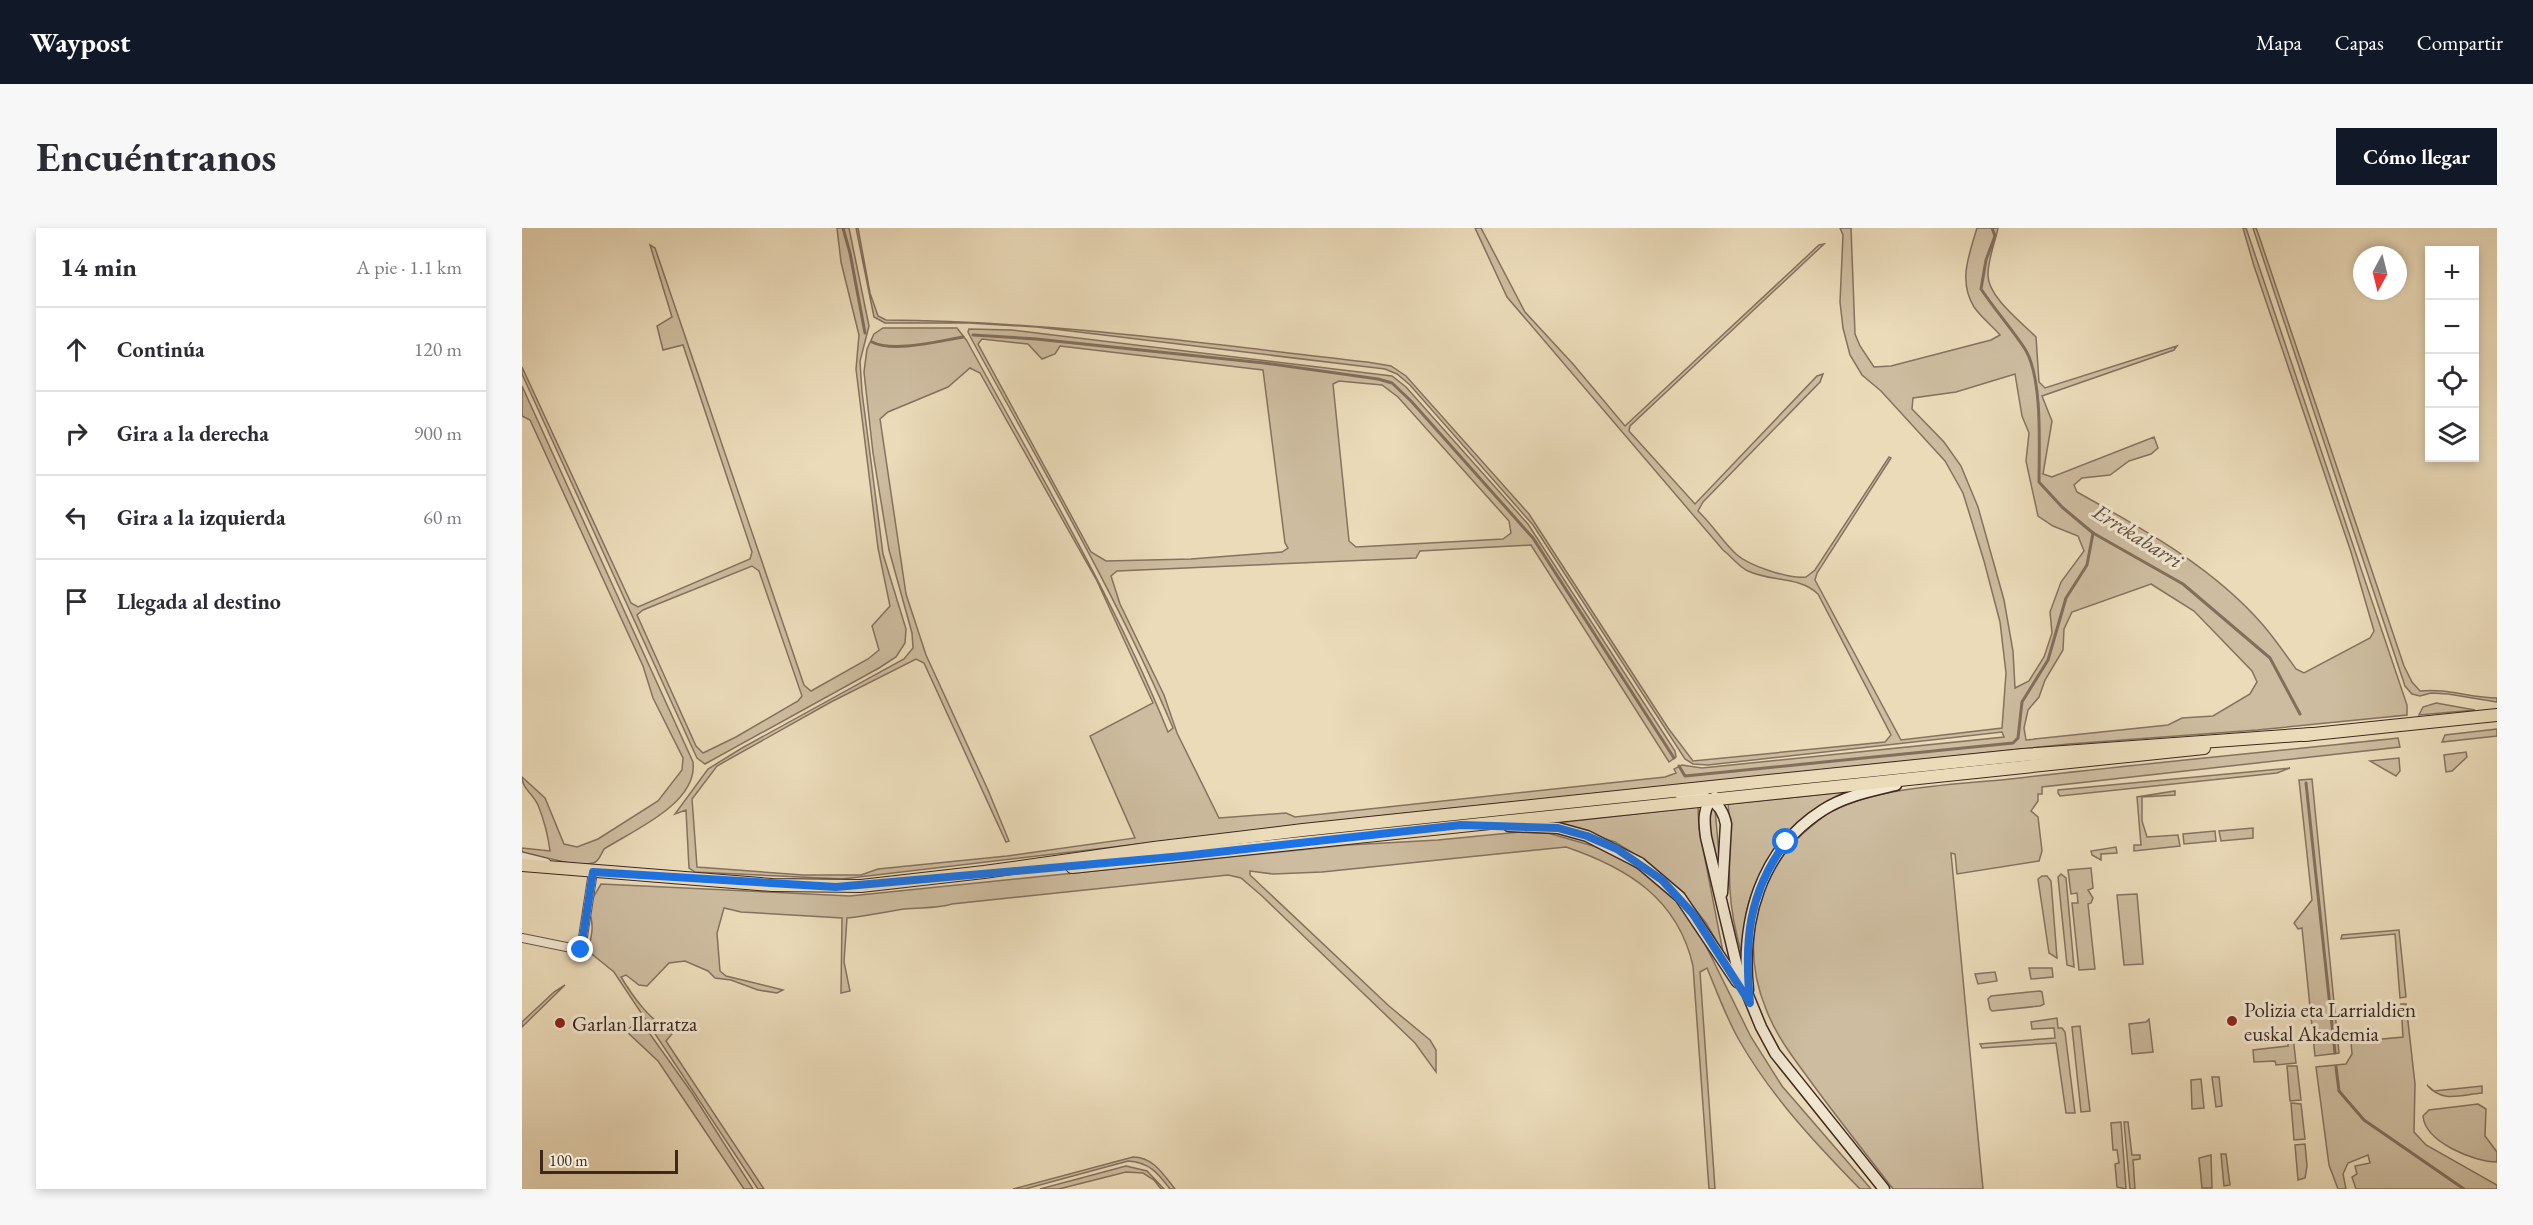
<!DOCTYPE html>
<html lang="es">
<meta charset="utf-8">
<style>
:root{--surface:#fff;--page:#f7f7f7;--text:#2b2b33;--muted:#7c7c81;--line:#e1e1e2;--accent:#111827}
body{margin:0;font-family:"EB Garamond",serif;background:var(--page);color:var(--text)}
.controls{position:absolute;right:18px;top:18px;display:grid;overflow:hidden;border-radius:0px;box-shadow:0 3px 9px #0003}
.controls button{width:54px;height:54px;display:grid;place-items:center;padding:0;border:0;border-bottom:2px solid var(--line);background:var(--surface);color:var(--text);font:30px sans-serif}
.compass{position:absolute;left:1831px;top:18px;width:54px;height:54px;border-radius:50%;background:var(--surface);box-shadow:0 3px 9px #0003;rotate:187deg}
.scale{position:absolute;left:18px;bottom:15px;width:138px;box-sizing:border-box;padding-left:6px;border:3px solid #3d271f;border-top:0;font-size:16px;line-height:21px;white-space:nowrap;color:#3d271f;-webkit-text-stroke:4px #f2e8d2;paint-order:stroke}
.stop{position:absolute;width:18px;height:18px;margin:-14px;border:4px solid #1a73e8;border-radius:50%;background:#fff}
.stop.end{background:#1a73e8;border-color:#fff;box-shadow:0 2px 6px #0008}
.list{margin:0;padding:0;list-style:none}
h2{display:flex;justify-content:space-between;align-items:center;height:78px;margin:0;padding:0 24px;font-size:26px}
h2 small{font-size:20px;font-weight:400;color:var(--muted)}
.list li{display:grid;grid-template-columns:39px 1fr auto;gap:18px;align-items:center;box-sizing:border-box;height:84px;padding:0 24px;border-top:2px solid var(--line)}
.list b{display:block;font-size:22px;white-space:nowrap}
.list em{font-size:20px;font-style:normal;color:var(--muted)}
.icon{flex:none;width:33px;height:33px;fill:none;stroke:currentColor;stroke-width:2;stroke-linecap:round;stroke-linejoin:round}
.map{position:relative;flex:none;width:1975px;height:961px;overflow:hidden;border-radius:0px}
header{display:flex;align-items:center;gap:36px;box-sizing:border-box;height:84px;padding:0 30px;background:var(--accent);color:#fff}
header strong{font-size:28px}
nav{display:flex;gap:33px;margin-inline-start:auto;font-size:21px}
.intro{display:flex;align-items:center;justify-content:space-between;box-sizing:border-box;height:144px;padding:0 36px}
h1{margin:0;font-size:42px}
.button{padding:15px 27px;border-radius:0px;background:var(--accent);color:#fff;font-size:21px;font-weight:700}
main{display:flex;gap:36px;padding:0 36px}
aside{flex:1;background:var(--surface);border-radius:0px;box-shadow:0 3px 9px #0003}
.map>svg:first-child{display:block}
.green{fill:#cdbc9f;stroke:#85725f;stroke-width:1.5;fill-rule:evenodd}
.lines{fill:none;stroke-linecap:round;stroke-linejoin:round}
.stream{stroke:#826e5c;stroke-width:3}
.minor-casing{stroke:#685446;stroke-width:10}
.tertiary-casing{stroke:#685446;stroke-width:11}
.secondary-casing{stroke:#3d271f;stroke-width:13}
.primary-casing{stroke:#3d271f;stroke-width:14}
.minor{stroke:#f2e8d2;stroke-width:8}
.tertiary{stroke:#f2e8d2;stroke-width:9}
.secondary{stroke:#f2e8d2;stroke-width:10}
.primary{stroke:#ebdbb9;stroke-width:12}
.route{stroke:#1a73e8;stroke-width:8}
.poi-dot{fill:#8f2418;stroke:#f2e8d2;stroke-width:2}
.labels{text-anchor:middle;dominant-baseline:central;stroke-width:6;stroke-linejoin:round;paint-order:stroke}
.poi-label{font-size:21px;fill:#3d271f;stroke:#f2e8d2;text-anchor:start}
.water-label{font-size:22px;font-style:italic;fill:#604b3e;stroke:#f2e8d2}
</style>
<header>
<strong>Waypost</strong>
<nav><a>Mapa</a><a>Capas</a><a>Compartir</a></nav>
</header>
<div class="intro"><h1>Encuéntranos</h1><a class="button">Cómo llegar</a></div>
<main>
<aside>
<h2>14 min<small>A pie · 1.1 km</small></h2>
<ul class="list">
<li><svg class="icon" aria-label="ahead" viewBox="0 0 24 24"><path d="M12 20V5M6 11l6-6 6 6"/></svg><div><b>Continúa</b></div><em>120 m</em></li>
<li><svg class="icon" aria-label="right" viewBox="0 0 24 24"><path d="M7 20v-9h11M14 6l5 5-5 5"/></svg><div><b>Gira a la derecha</b></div><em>900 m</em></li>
<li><svg class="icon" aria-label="left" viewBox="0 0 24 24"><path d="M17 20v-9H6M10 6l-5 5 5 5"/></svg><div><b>Gira a la izquierda</b></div><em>60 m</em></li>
<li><svg class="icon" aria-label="arrive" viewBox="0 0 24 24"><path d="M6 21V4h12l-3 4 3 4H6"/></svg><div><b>Llegada al destino</b></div></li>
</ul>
</aside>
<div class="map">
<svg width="1975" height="961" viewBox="0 0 1975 961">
<rect width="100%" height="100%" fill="#ebdbb9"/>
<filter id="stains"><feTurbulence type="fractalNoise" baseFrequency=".00333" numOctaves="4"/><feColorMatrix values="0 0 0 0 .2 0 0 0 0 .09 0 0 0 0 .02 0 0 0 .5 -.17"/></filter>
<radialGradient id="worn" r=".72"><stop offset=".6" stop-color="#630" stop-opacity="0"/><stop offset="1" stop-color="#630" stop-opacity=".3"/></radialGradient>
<g class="green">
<path d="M315,0H327L347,98L338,133L340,164L361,326L384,401L383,415L374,429L357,440L183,536L175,530L0,146V139L109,375L116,379L228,331L230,324L161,117L141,122L135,98L150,89L128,17L133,20L282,457L289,463L346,431L357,422L350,398L368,378L356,320L334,141L337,107L319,34ZM230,338L237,343L280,468L276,473L214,509L181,525L174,518L115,387L121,382Z"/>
<path d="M334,0H336L348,65L356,88L364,92C525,93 685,116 845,134L869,138L884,148L1007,286L1146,500L1171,533L1363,514L1369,507L1296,366C1277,348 1249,354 1226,343C1217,339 1209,328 1201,322L985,69L953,0H959L1003,84L1051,136L1103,198L1297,17L1302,16L1108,198L1107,203L1173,276L1295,148L1301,146L1298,154L1181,274L1176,283C1190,296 1200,313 1214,326C1227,338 1267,351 1284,349L1293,342L1367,229L1369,230L1295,345L1293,352L1379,512L1480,500L1484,445L1478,394L1462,333L1441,265L1423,233L1359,163L1340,147L1328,127L1321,100L1318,74L1321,7L1318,0H1329L1333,106L1338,118L1352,139L1369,138L1469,112L1478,107C1470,98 1459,89 1452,79C1436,53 1447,27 1455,0H1476C1473,14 1466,32 1466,46C1465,68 1499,94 1514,109L1517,154L1523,160L1655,118L1652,122L1520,168L1530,193L1521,246L1530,249L1632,209L1636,220L1629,226L1607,233L1588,247L1560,250L1552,257L1555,264C1621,301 1691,339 1741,397C1753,411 1764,427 1774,441L1782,445L1848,410L1852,403L1829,324L1732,38L1721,0H1724L1885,477V487L1735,502L1547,516L838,590L320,651L173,644L167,640L164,582L153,586L186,541L220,520L382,431L391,420L390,405L367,322L351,225L342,144L345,121L352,106L361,100H435L445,113C515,242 591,368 646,504L651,500C594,366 520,240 450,112L446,104L447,101L489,102L870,148L884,159L1006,296L1153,523L1154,529L1147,534L1009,317L898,323L894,330L595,343L589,348L598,376L642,467L655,505L697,590L764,585L773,589L1143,549L1154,545L1152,541L1160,537L1180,540L1482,509L1480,504L1186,537L1171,536L1163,531L1011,297L888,157L875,146L863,141L515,99L447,95H363L352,89ZM460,111L506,116L520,131L533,126L538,118L741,142L763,315L766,320L760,324L669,331L584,333L569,324L456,116ZM448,140L458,145L575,353L631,475L568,508L613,610L485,628L356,641L339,647H281L175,639L170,571L195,538L309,474L394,431L402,435L484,614L487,613L466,562L404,427L384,366L358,191L366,184L426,159ZM1493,146L1500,188L1507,205L1504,233L1516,288L1531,298L1556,308L1562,323L1539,354L1528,384L1530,405L1522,429L1507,453L1493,460L1491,423L1482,372L1456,279L1439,238L1422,214L1390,181L1391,170L1434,164ZM817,153L860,157L876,169L987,293L989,305L981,311L834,319L827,313L811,156ZM1629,356L1672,383L1730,443L1735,454L1728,466L1691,488L1660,490L1646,497L1504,512L1502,500L1506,482L1517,469L1523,452L1541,422L1542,401L1550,384Z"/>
<path d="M1731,0H1734L1737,8L1882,438L1890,454L1898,463C1925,460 1949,470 1975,470V474L1926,466L1909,465L1898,468L1890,466L1883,458Z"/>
<path d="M0,158L171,534C176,575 112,602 82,621C79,626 77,634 71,635C55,640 17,627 0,624V620L28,623C26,607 22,592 16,577C11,566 0,560 0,549L23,570L42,616L55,619L76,611L136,573L160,542L161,530L131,470L121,438L8,192L0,188Z"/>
<path d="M1914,475L1953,482L1897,487L1901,479Z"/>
<path d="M1975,501V508L1920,514L1923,507Z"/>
<path d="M1876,510L1878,519L1520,559V566H1516V573L1509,583L1516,589L1520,623L1517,633L1435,646L1433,626L1429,625L1461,961H1371C1342,923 1312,886 1284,847C1269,827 1253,805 1244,781C1217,716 1235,640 1291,597C1298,591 1304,585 1312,582C1361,558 1434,557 1488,551C1617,536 1747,524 1876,510Z"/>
<path d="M1944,524L1945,529L1930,543L1924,544L1922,527Z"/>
<path d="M1877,530L1878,543L1874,548L1848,533Z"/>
<path d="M1768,540L1755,545L1538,568L1536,565V562Z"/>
<path d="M1790,551L1817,825L1793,828L1780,700L1776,701L1772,695L1790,672L1777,552Z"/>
<path d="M1653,563V567L1620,569V593L1625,609L1656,607L1658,618L1612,623V617H1619L1615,569Z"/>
<path d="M1323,564C1275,590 1238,627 1225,682C1221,696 1225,714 1220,727C1214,706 1209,684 1208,662C1206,633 1210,605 1206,576Z"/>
<path d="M1176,579L1177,600L1201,724L1184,695L1163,668L1119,630L1093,614L1034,595Z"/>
<path d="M1190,580L1193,581L1198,637H1195C1192,621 1183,596 1190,580Z"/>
<path d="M1731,600V610L1699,613L1697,603Z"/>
<path d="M1693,603L1694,613L1662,616L1661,606Z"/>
<path d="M998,604L1026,605L1085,622L1134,652L1158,677L1177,704L1229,809L1260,858L1349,961H1338C1293,915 1249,868 1217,812C1204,789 1195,764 1185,740L1178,744L1193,961H1187L1171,738C1156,671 1106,640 1044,619L800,644L751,646L728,643V647L867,778L908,812L914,822V844L893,815L740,668L719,650L706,647L430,676C414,681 399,679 382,681C363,684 344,688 325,690L322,734L328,763L319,765L320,690L219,684L202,680L195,705L198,743L204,748L261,762L255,765L236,762L209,752L193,750L186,743L163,733L147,735L125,758L117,757L104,747L99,749C113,772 127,790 150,806L144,813L242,961H236L92,744L66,723C69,710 73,697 67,684L69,673L79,656L328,668L826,617L916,612Z"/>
<path d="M1594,619L1595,625L1579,626V632L1570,627L1569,623Z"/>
<path d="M1569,640L1571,660L1566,662L1571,670L1569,675L1566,676L1573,741L1557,742L1550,675H1556L1555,665L1549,666L1546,642Z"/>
<path d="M1539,646L1544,650L1552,739L1545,737L1536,649Z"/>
<path d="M1520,648H1525L1529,653L1535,730L1527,725L1516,651Z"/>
<path d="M1615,666L1621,736L1602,737L1595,667Z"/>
<path d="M1877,702L1884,769L1878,770L1873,706L1819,711L1820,707Z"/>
<path d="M1507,740H1530L1531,749L1509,751Z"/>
<path d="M1473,744L1475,753L1456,756L1453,746Z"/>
<path d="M43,757L0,799V794L32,764Z"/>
<path d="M1518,763L1520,764L1522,776L1518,778L1470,783L1468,781L1466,771L1469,768Z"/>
<path d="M1879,776H1884L1893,856L1892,904L1904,917L1975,957V961H1834L1830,949L1835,946L1833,938L1848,935L1846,927L1826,935L1821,946L1824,961H1816L1807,937L1794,839L1824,836L1830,826L1829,814L1881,809Z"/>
<path d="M1535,790L1536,800H1540L1543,804L1553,885H1544L1534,815L1460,820L1458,816L1533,810L1532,800L1510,801L1509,794Z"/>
<path d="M1627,791L1631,824L1610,826L1607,796L1624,794Z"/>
<path d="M118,792L170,865L231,961H222L136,833L104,803Z"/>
<path d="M1558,798L1568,883L1559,884L1550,799Z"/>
<path d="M1770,800L1774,835L1754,837L1753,833L1732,834L1731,822L1766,818V802Z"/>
<path d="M1765,838H1775L1779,872L1768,873Z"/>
<path d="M1690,849H1697L1700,878L1694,879Z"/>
<path d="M1679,851L1682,880L1670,881L1669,852Z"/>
<path d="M1905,857L1912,863L1960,858V865C1938,867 1920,875 1905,857Z"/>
<path d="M1769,875L1779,876L1783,911L1772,912Z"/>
<path d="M1956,876L1964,881L1963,908L1975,924V934C1952,934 1903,914 1901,888L1907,882Z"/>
<path d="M1599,894L1604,961L1595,959L1593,936L1597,935L1595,922H1591L1589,895Z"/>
<path d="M1602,894H1606L1610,927H1618V931L1611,932L1613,961H1608Z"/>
<path d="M1783,916L1785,938L1783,950L1776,952L1773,917Z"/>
<path d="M1699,926H1704L1708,957L1702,958Z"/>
<path d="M1689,927L1690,960H1680L1677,930Z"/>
<path d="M611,929C631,929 641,946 653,961H648C636,945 627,934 606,933L503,961H491Z"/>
<path d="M604,938L625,943L642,961H639L632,952L621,945L604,944L537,961H518Z"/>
</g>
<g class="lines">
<g class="stream">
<path d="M321,0L328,25L343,105"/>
<path d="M1470,0L1473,8L1464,32L1459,61C1473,82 1490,101 1503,121C1521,150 1517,220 1517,254L1540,279L1571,305L1661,356L1748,430L1778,486"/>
<path d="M451,107L514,111L742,135L856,151L870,155L889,173L1011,310L1152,530"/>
<path d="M350,114C371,125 417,113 441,109"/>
<path d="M1157,538L1163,548L1491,515L1496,510L1500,474L1526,432L1544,370L1565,337L1571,305"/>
<path d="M1784,555L1813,825"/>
<path d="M1814,839L1817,863L1842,892L1942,961"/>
</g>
<defs>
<path id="minor" d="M0,710L59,722L71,644"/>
<path id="tertiary" d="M0,629L24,635"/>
<g id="secondary">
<path d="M1158,566C1182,566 1199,571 1204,596L1200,665"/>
<path d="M1193,569C1180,578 1182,594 1184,609L1216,743L1239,799L1253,825L1362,961"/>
<path d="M987,598L1036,600L1065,608L1118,635L1158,669L1215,754"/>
<path d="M1226,762C1219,693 1238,622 1301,582C1323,568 1349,563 1374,557"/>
</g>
<g id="primary">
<path d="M1782,507L1975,487"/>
<path d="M0,637L250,657L339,658L462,644L632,620L781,602L1227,555L1501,527L1790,506"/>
<path d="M550,639L1682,520"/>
</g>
</defs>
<use href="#minor" class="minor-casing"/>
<use href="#tertiary" class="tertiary-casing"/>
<use href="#secondary" class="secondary-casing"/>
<use href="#primary" class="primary-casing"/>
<use href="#minor" class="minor"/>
<use href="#tertiary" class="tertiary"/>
<use href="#secondary" class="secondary"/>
<use href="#primary" class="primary"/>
</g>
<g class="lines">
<path class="route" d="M59,722L71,644L314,659L661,628L939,597L1036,600L1065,608L1095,621L1140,652L1171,686L1228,775C1222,713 1226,665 1264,614"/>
</g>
<g class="poi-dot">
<circle cx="1710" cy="793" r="6"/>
<circle cx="38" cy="795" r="6"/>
</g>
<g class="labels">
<g class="poi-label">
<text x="1722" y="781">Polizia eta Larrialdien<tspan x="1722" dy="24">euskal Akademia</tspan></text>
<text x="50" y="795">Garlan Ilarratza</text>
</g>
<g class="water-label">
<text transform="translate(1616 308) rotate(32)">Errekabarri</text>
</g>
</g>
<rect width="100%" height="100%" filter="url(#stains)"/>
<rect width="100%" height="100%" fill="url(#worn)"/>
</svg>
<div class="controls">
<button>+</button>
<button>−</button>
<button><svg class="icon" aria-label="locate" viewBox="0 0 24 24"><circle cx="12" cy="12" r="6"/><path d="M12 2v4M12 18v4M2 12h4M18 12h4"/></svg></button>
<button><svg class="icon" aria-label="layers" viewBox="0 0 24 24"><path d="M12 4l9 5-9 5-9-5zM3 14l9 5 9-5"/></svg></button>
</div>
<svg class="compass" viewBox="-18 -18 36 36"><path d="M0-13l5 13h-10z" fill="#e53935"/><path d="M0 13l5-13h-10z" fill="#7c7c81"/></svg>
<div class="scale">100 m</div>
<div class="stop" style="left:1264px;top:614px"></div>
<div class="stop end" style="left:59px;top:722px"></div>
</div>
</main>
